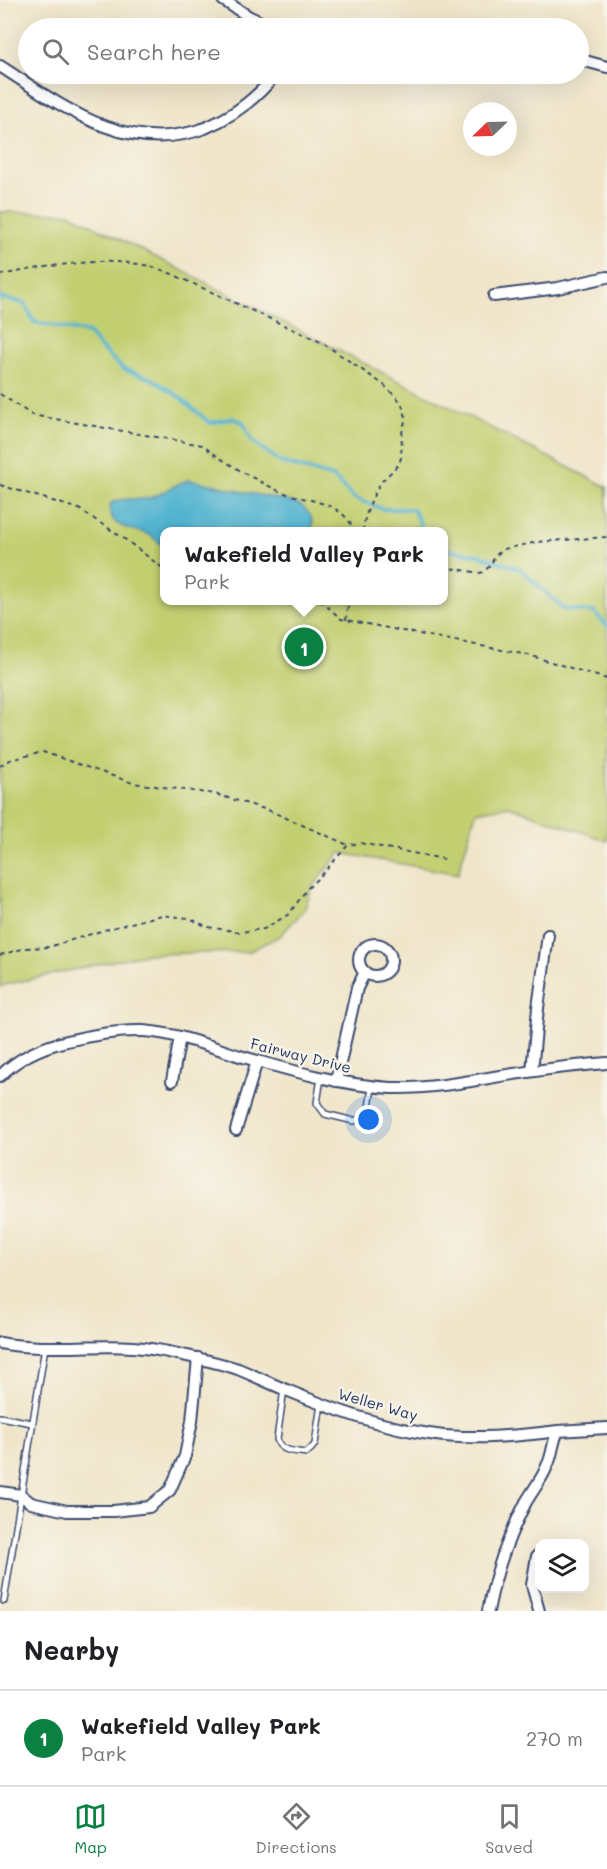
<!DOCTYPE html>
<style>
:root{--surface:#fff;--page:#f6f6f6;--text:#202124;--muted:#757577;--line:#e0e0e0;--accent:#0b8043}
body{margin:0;font-family:Mali,sans-serif;background:var(--page);color:var(--text)}
.controls{position:absolute;right:18px;bottom:18px;display:grid;overflow:hidden;border-radius:12px;box-shadow:0 6px 24px #0002}
.controls button{width:54px;height:54px;display:grid;place-items:center;padding:0;border:0;border-bottom:2px solid var(--line);background:var(--surface);color:var(--text);font:30px sans-serif}
.compass{position:absolute;left:463px;top:102px;width:54px;height:54px;border-radius:50%;background:var(--surface);box-shadow:0 6px 24px #0002;rotate:247deg}
.you{position:absolute;left:369px;top:1120px;width:21px;height:21px;margin:-15px;border:4px solid #fff;border-radius:50%;background:#1a73e8;box-shadow:0 0 0 9px #1a73e833}
.badge{display:grid;place-items:center;width:39px;height:39px;border-radius:50%;background:var(--accent);color:#fff;font-size:20px;font-weight:700}
.pin{position:absolute;translate:-50% -50%;border:3px solid #fff;box-shadow:0 2px 6px #0006}
.popup{position:absolute;left:160px;top:527px;width:288px;height:78px;box-sizing:border-box;display:grid;place-content:center;border-radius:12px;background:var(--surface);filter:drop-shadow(0 2px 4px #0005);font-size:20px;white-space:nowrap;color:var(--muted)}
.popup b{font-size:22px;color:var(--text)}
.popup::after{content:'';position:absolute;left:50%;top:100%;margin-left:-12px;border:12px solid transparent;border-top-color:var(--surface)}
.list{margin:0;padding:0;list-style:none}
h2{display:flex;justify-content:space-between;align-items:center;height:78px;margin:0;padding:0 24px;font-size:26px}
h2 small{font-size:20px;font-weight:400;color:var(--muted)}
.list li{display:grid;grid-template-columns:39px 1fr auto;gap:18px;align-items:center;box-sizing:border-box;height:96px;padding:0 24px;border-top:2px solid var(--line)}
.list b{display:block;font-size:22px;white-space:nowrap}
.list p{margin:0;font-size:20px;white-space:nowrap;color:var(--muted)}
.list em{font-size:20px;font-style:normal;color:var(--muted)}
.icon{flex:none;width:33px;height:33px;fill:none;stroke:currentColor;stroke-width:2;stroke-linecap:round;stroke-linejoin:round}
.map{position:relative;flex:none;width:607px;height:1611px;overflow:hidden}
.search{position:absolute;background:var(--surface);box-shadow:0 6px 24px #0002;left:18px;right:18px;top:18px;height:66px;display:flex;align-items:center;gap:15px;box-sizing:border-box;padding:0 21px;border-radius:33px;color:var(--muted);font-size:22px}
.sheet{height:174px;background:var(--surface)}
nav{display:flex;justify-content:space-around;align-items:center;box-sizing:border-box;height:84px;border-top:2px solid var(--line);background:var(--surface);font-size:16px;color:var(--muted)}
nav a{display:grid;justify-items:center;gap:3px}
nav .on{color:var(--accent)}
.map>svg:first-child{display:block}
.green{fill:#c2cf71;stroke:#6e7f68;stroke-width:1.5;fill-rule:evenodd}
.water{fill:#50b2cf;stroke:#367096;stroke-width:1.5}
.lines{fill:none;stroke-linecap:round;stroke-linejoin:round}
.stream{stroke:#50b2cf;stroke-width:4}
.lane-casing{stroke:#3b4a6e;stroke-width:8}
.street-casing{stroke:#3b4a6e;stroke-width:14}
.path{stroke:#3b4a6e;stroke-width:2;stroke-dasharray:4.5 4.5;stroke-linecap:butt}
.lane{stroke:#fff;stroke-width:5}
.street{stroke:#fff;stroke-width:10}
.labels{text-anchor:middle;dominant-baseline:central;stroke-width:5;stroke-linejoin:round;paint-order:stroke}
.street-label{font-size:15px;fill:#1b2f5e;stroke:#f7f3e8}
</style>
<div class="map">
<svg width="607" height="1611" viewBox="0 0 607 1611">
<rect width="100%" height="100%" fill="#f7f3e8"/>
<filter id="ink" filterUnits="userSpaceOnUse"><feTurbulence type="fractalNoise" baseFrequency=".0167" numOctaves="2"/><feDisplacementMap in="SourceGraphic" scale="12" xChannelSelector="R" yChannelSelector="G"/><feConvolveMatrix kernelMatrix="1 2 1 2 8 2 1 2 1" color-interpolation-filters="sRGB"/></filter>
<filter id="wash" filterUnits="userSpaceOnUse"><feTurbulence type="fractalNoise" baseFrequency=".008" numOctaves="4" result="noise"/><feDisplacementMap in="SourceGraphic" scale="24" xChannelSelector="R" yChannelSelector="G"/><feGaussianBlur stdDeviation="1.35" result="paint"/><feColorMatrix in="noise" values="0 0 0 0 0 0 0 0 0 0 0 0 0 0 0 0 0 1.4 0 .05"/><feComposite in="paint" operator="in"/></filter>
<g filter="url(#wash)">
<rect width="100%" height="100%" fill="#f0e5c9"/>
<path class="green" d="M0,212L69,213L607,487V841L509,806L476,812L458,874L340,853L311,889L305,909L280,936L248,952L145,954L4,985L0,987ZM164,532H443V600H164Z"/>
<path class="water" d="M189,480C208,482 225,488 244,492C256,495 295,500 303,507C312,515 313,520 312,531L164,532V547C159,542 152,535 145,533C129,529 105,526 111,503C122,496 136,501 149,498C163,494 174,484 189,480Z"/>
<g class="lines">
<g class="stream">
<path d="M0,298L24,303L34,322L89,333L98,345L123,369L152,379L177,395L210,423L232,418L243,422L252,441L280,462L333,477L354,498L383,509H413L424,532"/>
<path d="M443,549L479,555L520,569L564,609L594,612L607,626"/>
</g>
</g>
</g>
<g filter="url(#ink)">
<g class="lines">
<defs>
<g id="lane">
<path d="M321,1078L317,1103L325,1114L354,1121L368,1115L372,1087"/>
<path d="M284,1389L277,1439C280,1452 294,1451 306,1453L311,1449L315,1444L321,1404"/>
<path d="M0,1417L32,1423"/>
<path d="M4,1601L45,1347"/>
</g>
<g id="street">
<path d="M223,0L248,16L274,28"/>
<path d="M578,59L607,67"/>
<path d="M0,66C62,106 127,157 205,128C234,116 257,98 276,74"/>
<path d="M494,296L558,288L607,277"/>
<circle cx="375" cy="960" r="16"/>
<path d="M532,1071L538,1008L548,935"/>
<path d="M0,1076C19,1057 41,1047 67,1041C92,1035 117,1030 143,1031C176,1033 209,1046 240,1056C288,1070 341,1085 391,1088C426,1089 460,1083 494,1077C532,1071 569,1066 607,1063"/>
<path d="M172,1081L180,1037"/>
<path d="M336,1081L357,988L365,972"/>
<path d="M236,1130L257,1061"/>
<path d="M0,1343C54,1353 110,1340 163,1351C188,1356 214,1361 238,1369C253,1375 269,1383 284,1389C332,1409 383,1428 436,1435C475,1440 518,1436 558,1431"/>
<path d="M0,1492L21,1495L31,1503L67,1511H114L149,1507L170,1490L185,1456L192,1421L198,1358"/>
<path d="M537,1556L532,1585L539,1611"/>
<path d="M488,1611C496,1570 507,1539 526,1502C533,1490 542,1479 547,1466C553,1455 552,1443 558,1431L607,1428"/>
</g>
</defs>
<use href="#lane" class="lane-casing"/>
<use href="#street" class="street-casing"/>
<g class="path">
<path d="M0,275C49,266 101,256 150,266C157,268 165,271 172,274L323,343L384,385L401,402L406,417L402,433L401,458C398,468 389,473 382,481C375,489 362,521 363,532"/>
<path d="M0,394L32,415L202,445C224,462 250,477 275,489C300,502 344,498 354,532"/>
<path d="M0,485L79,509L126,540L164,569"/>
<path d="M443,567L481,573L489,567L496,555L504,549L537,542L607,537"/>
<path d="M320,600L341,619L528,655L607,679"/>
<path d="M346,620L349,600"/>
<path d="M0,766L10,760L43,752L133,783L215,794L268,810L348,845"/>
<path d="M0,955L26,948L49,947L104,930L162,915L189,918L208,927L240,932L264,929L289,914L307,889L327,869L348,845L360,843L449,860"/>
</g>
<use href="#lane" class="lane"/>
<use href="#street" class="street"/>
</g>
</g>
<g class="labels">
<g class="street-label">
<text transform="translate(301 1055) rotate(14)">Fairway Drive</text>
<text transform="translate(378 1404) rotate(16)">Weller Way</text>
</g>
</g>
</svg>
<div class="controls">
<button><svg class="icon" aria-label="layers" viewBox="0 0 24 24"><path d="M12 4l9 5-9 5-9-5zM3 14l9 5 9-5"/></svg></button>
</div>
<svg class="compass" viewBox="-18 -18 36 36"><path d="M0-13l5 13h-10z" fill="#e53935"/><path d="M0 13l5-13h-10z" fill="#757577"/></svg>
<div class="you"></div>
<div class="pin badge" style="left:304px;top:647px">1</div>
<div class="popup"><b>Wakefield Valley Park</b>Park</div>
<div class="search"><svg class="icon" aria-label="search" viewBox="0 0 24 24"><circle cx="10" cy="10" r="6"/><path d="M15 15l6 6"/></svg>Search here</div>
</div>
<section class="sheet">
<h2>Nearby<small></small></h2>
<ul class="list">
<li><span class="badge">1</span><div><b>Wakefield Valley Park</b><p>Park</p></div><em>270 m</em></li>
</ul>
</section>
<nav>
<a class="on"><svg class="icon" aria-label="map" viewBox="0 0 24 24"><path d="M3 6l6-2 6 2 6-2v14l-6 2-6-2-6 2zM9 4v14M15 6v14"/></svg>Map</a>
<a><svg class="icon" aria-label="directions" viewBox="0 0 24 24"><path d="M12 3l9 9-9 9-9-9zM9 14v-3h6M13 9l2 2-2 2"/></svg>Directions</a>
<a><svg class="icon" aria-label="saved" viewBox="0 0 24 24"><path d="M7 4h10v16l-5-4-5 4z"/></svg>Saved</a>
</nav>
